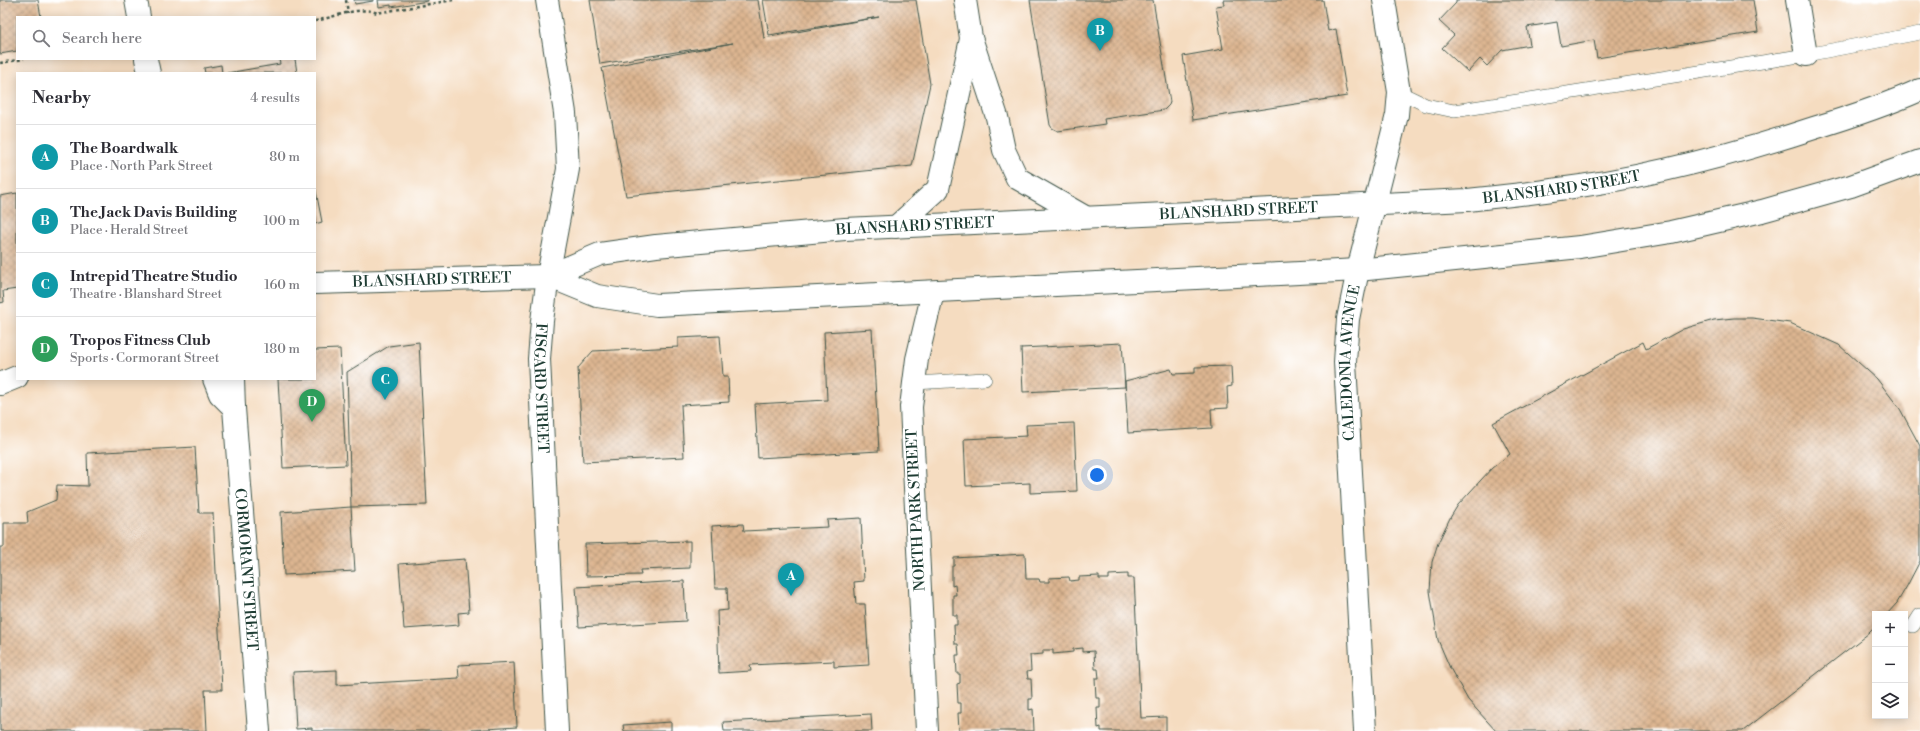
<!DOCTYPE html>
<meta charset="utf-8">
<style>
:root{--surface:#fff;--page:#f7f7f7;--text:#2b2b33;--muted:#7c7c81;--line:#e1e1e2;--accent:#c8321e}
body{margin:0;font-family:"Libre Bodoni",serif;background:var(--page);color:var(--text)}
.controls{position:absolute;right:12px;bottom:12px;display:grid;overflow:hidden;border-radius:0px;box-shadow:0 2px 10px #0003}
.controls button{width:36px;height:36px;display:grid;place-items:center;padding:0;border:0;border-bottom:1px solid var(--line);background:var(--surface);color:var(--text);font:20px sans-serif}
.you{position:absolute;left:1097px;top:475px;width:14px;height:14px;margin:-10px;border:3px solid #fff;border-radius:50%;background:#1a73e8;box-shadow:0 0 0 6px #1a73e833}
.badge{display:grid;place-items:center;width:26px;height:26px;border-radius:50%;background:var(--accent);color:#fff;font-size:13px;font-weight:700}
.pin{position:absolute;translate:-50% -33px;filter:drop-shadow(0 1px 2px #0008)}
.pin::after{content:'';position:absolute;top:21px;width:14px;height:12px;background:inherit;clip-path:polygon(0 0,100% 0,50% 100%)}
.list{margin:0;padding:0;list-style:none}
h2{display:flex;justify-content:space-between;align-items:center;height:52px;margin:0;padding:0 16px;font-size:17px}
h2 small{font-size:13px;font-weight:400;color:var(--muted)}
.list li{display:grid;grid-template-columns:26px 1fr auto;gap:12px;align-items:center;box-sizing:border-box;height:64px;padding:0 16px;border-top:1px solid var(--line)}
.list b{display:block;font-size:15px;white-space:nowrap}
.list p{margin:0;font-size:13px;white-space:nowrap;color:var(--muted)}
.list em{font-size:13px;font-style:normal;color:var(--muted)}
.icon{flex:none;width:22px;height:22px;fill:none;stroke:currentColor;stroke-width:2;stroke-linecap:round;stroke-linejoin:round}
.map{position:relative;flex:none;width:1920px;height:731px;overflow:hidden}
.search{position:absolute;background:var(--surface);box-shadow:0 2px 10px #0003;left:16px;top:16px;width:300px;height:44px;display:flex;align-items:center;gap:10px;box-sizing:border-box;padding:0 14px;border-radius:0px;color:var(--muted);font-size:15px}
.panel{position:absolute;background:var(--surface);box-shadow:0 2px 10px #0003;left:16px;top:72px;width:300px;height:308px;border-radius:0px}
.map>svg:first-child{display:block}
.building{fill:url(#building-cross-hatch)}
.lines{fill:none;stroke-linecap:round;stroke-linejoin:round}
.lane-casing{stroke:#3f5549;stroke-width:14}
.street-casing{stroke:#3f5549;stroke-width:24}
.secondary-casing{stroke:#3f5549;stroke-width:24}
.primary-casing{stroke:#3f5549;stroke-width:24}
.path{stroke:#3f5549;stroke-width:2.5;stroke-dasharray:3 3;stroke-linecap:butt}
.lane{stroke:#fff;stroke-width:13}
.street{stroke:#fff;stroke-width:22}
.secondary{stroke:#fff;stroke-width:22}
.primary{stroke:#fff;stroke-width:22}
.labels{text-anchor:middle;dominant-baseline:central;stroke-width:4;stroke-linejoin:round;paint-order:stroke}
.street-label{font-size:15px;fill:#1f3d34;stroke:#fff}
</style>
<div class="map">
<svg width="1920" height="731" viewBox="0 0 1920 731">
<defs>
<pattern id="building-cross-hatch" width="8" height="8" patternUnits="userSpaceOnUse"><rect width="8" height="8" fill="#ddb691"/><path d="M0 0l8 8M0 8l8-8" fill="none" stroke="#b39577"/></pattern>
</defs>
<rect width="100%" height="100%" fill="#fff"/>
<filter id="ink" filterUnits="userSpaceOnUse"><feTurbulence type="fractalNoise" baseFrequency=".025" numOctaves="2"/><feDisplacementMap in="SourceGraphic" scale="8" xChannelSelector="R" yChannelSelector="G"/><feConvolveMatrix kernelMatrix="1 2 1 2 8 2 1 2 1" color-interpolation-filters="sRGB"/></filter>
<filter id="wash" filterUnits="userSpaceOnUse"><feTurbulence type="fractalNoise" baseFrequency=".012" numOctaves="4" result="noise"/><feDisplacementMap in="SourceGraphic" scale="16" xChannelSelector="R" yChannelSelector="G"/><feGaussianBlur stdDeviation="0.9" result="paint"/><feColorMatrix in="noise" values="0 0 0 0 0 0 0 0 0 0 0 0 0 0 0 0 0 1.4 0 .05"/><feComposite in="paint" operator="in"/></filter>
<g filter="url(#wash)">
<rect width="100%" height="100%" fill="#f5dcc0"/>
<g id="blocks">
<g class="building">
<path d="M0,0H38L41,17H17V51L0,54Z"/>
<path d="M354,0H373V1L355,4Z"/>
<path d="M378,0H428V1L391,7V5L379,7Z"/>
<path d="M590,0H758L764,38L879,17L769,35L763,0H916L930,84L912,166L626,196L602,68L733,43L600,64Z"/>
<path d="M1030,0H1153L1170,102L1169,105L1164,110L1104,119L1105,124L1058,131L1052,128L1050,125Z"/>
<path d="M1223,0H1323L1328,31L1336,29L1347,96L1193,120L1183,56L1223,49L1216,6L1224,5Z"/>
<path d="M1456,0H1753L1758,32L1597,58L1594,40L1561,46L1557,22L1527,27L1530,45L1502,50L1487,66L1480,59L1468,72L1442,48L1454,35L1439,21L1456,3Z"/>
<path d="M279,59H295L297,73H227L280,64Z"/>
<path d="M221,65L222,73H205L204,68Z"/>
<path d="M315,186L322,222L315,224Z"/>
<path d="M17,193V289L3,291L4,302L0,303V196Z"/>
<path d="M1734,318H1752L1790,323L1839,345L1877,379L1900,409L1920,446V561L1907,586L1897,603L1887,614H1875V627L1869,633L1743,731H1496L1468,700L1450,668L1438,640L1430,591L1432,562L1438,543L1450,518L1458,505L1492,468L1510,454L1493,423L1643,342L1646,349L1683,329L1714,320Z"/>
<path d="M872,329L879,451L758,458L755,404L827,400L824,332Z"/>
<path d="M720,336L723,376H728L729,402L681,405L684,457L583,462L578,368L593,351L678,347V338Z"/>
<path d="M419,342L427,505L351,507L347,372L389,346Z"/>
<path d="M1122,343L1125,387L1023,392L1021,348Z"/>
<path d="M340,349L346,465L283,468L278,379H315V350Z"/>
<path d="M1231,366L1232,386L1227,387L1228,408L1211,409L1212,428L1128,433L1125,381L1171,369L1173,374L1195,373V367Z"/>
<path d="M1074,423L1077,491L1030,493V483L966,486L964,439L1027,436L1026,425Z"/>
<path d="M195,447L199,513H213L222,690H205L207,731H0V547H4V523H28L27,512L56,500L57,485L88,486L87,453Z"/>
<path d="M351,507L355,571L284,575L281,512Z"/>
<path d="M861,518L864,581L854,582L856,604H865L869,665L834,667V661L750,665L751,671L719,673L717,611L728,610L727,588H715L712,526L743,524L744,531L828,527L827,520Z"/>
<path d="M690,541V568L640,570L641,575L586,576L585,544Z"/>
<path d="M1025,554L1026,579H1039L1040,582H1049V578L1069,577L1070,581L1079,580V577L1099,576V579H1109V575L1128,574V578H1134L1141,718L1166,717V731H1101V727L1098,728L1097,708H1100V698H1096L1095,678H1099L1098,669H1095L1094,651L1083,652V648L1073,649V652L1053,654V650H1043V654L1030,655L1031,671L1027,672L1028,679H1031L1032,699H1029V710L1033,709L1034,731H959L958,713H961V703H958L957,684L960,683V674H957L956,655H959L958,644H955L954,625H957V615H953V595H956L955,585L952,586V566H954V558Z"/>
<path d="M465,559L469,612L458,613L459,625L404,629L399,564Z"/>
<path d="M684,581L686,621L579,627L576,587Z"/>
<path d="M514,662L517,727L455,731H312V728L296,729L293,672L337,670V685L459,678L458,665Z"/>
<path d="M871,714L872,731H724L723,722Z"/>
<path d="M671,722V731H624L623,725Z"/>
</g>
</g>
</g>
<g filter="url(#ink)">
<use href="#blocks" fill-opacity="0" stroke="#3f5549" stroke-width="1"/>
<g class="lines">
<defs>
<g id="lane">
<path d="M1399,92L1426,105L1454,111L1806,55L1920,33"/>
<path d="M914,383L985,379"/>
<path d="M1913,626L1920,615"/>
</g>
<g id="street">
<path d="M1797,0L1806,55"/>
<path d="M927,731L911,407L917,359L933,292"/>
</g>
<g id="secondary">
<path d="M136,0L139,17"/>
<path id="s1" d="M547,0L565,113L568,169L548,276L542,321L539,359L557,731"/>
<path d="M965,0L971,38"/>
<path d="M146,59L149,73"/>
<path id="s2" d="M234,408L259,731"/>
<path id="s3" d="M1365,731L1345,362L1348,319L1358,270L1397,115L1399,92L1384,0"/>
</g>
<g id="primary">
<path d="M971,38L997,117L1004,150L1017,178L1085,217"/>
<path d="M896,227L938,189L971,39"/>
<path d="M548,276L597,296L657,305L1358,270L1580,247L1671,232L1762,211L1851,186L1920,161"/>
<path id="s4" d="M315,283L548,276L600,254L656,246L845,229L1467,200C1495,197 1524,194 1552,190C1641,179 1729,156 1814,128C1850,117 1886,105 1920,90"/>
<path d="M214,379L220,394L234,408"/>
<path d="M233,379L234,408"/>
<path d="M0,384L17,377"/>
</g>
</defs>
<use href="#lane" class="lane-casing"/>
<use href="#street" class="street-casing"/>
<use href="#secondary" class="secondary-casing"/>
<use href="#primary" class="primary-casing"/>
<g class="path">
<path d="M346,0L348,13"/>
<path d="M315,21C332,18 361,5 377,13L453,0"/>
<path d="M0,63L24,59"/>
</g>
<use href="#lane" class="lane"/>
<use href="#street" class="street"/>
<use href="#secondary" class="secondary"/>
<use href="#primary" class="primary"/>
</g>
</g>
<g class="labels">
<g class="street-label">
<text stroke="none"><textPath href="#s4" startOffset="1254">BLANSHARD STREET</textPath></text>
<text stroke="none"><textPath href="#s4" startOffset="930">BLANSHARD STREET</textPath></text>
<text stroke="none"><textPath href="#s4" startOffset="606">BLANSHARD STREET</textPath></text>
<text stroke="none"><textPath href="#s4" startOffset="117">BLANSHARD STREET</textPath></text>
<text stroke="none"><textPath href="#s3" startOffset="369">CALEDONIA AVENUE</textPath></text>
<text stroke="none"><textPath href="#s1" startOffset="392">FISGARD STREET</textPath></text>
<text transform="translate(916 510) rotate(-93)">NORTH PARK STREET</text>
<text stroke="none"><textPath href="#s2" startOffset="162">CORMORANT STREET</textPath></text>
</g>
</g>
</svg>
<div class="controls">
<button>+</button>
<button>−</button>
<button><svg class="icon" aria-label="layers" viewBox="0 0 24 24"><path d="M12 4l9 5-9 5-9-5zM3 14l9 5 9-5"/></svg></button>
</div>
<div class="you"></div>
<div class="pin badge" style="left:791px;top:596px;background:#0f9aa8">A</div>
<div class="pin badge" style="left:1100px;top:51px;background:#0f9aa8">B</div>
<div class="pin badge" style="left:385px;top:400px;background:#0f9aa8">C</div>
<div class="pin badge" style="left:312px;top:422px;background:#2e9e5b">D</div>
<div class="search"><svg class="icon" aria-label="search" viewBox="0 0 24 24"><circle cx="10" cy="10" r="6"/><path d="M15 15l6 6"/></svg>Search here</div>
<section class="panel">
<h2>Nearby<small>4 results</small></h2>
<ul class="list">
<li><span class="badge" style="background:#0f9aa8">A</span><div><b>The Boardwalk</b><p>Place · North Park Street</p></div><em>80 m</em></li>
<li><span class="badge" style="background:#0f9aa8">B</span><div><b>The Jack Davis Building</b><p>Place · Herald Street</p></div><em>100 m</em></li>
<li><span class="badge" style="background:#0f9aa8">C</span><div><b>Intrepid Theatre Studio</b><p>Theatre · Blanshard Street</p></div><em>160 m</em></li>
<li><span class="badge" style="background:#2e9e5b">D</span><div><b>Tropos Fitness Club</b><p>Sports · Cormorant Street</p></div><em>180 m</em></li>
</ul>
</section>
</div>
